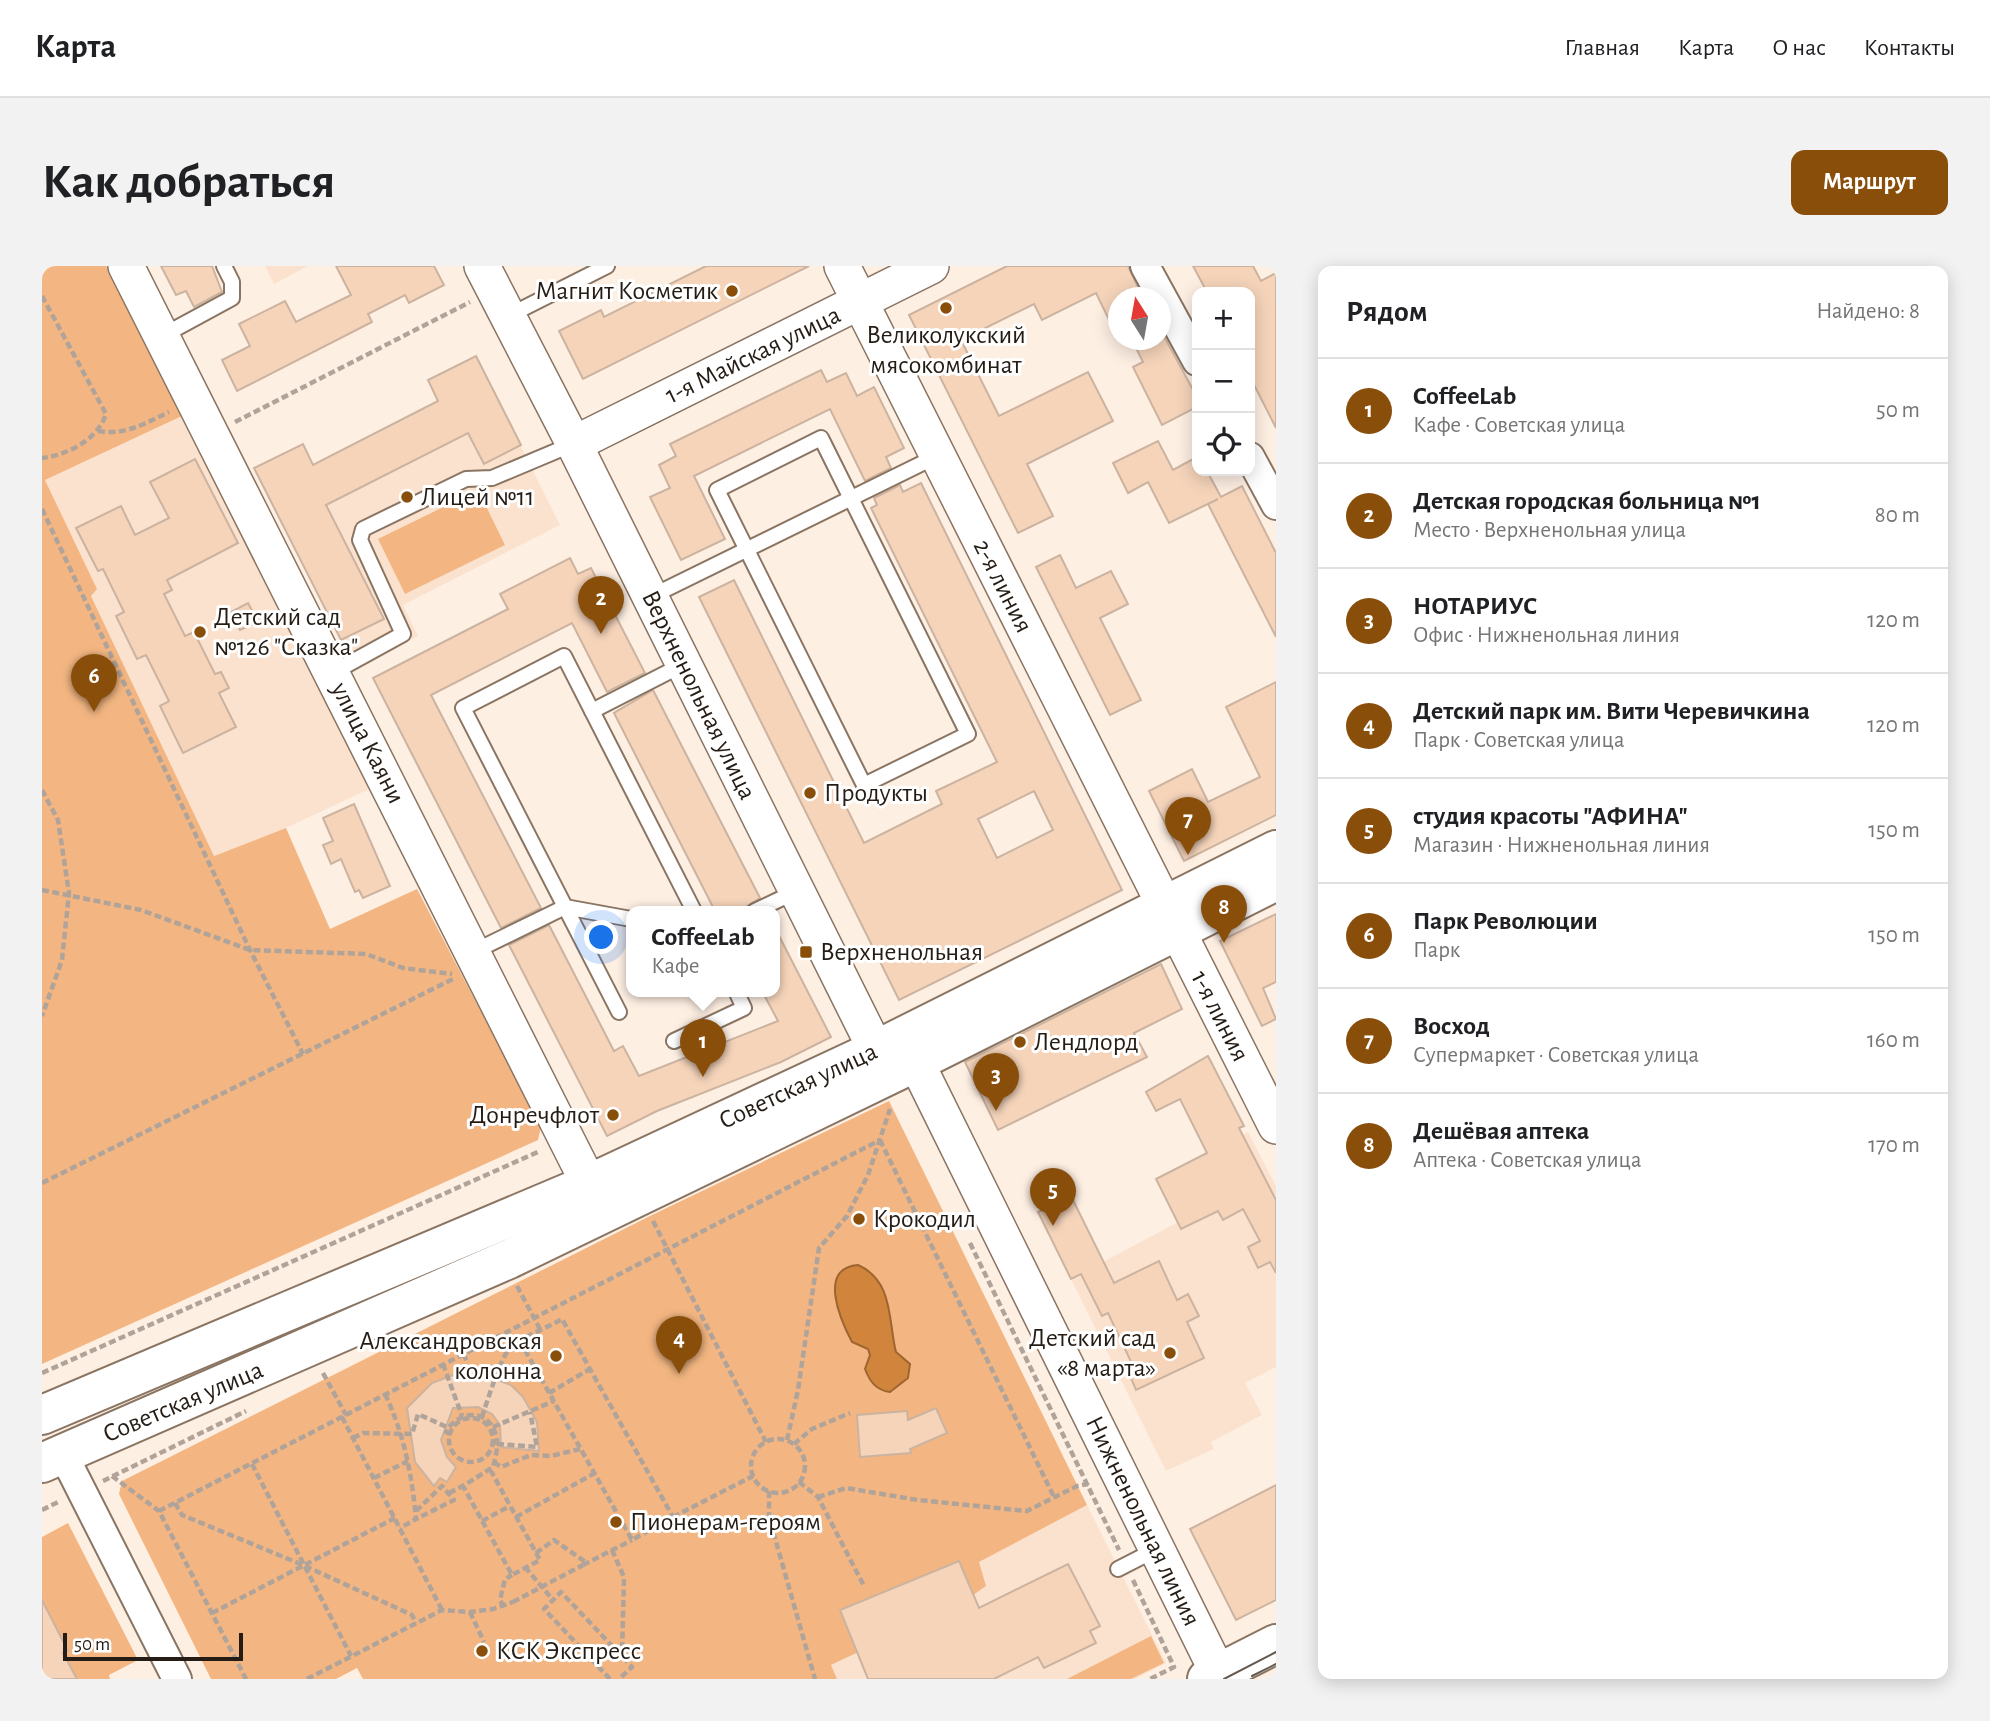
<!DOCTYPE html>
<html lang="ru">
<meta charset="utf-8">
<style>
:root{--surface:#fff;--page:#f2f2f2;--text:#202124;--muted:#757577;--line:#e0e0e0;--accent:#894e0a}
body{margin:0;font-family:"Alegreya Sans",sans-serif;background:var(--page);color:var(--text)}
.controls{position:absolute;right:21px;top:21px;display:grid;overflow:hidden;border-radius:14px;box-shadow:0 4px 18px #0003}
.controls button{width:63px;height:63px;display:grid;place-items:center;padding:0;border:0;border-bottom:2px solid var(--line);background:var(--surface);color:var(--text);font:35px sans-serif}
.compass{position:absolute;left:1066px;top:21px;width:63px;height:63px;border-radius:50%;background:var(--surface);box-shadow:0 4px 18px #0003;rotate:349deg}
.scale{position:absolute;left:21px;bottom:18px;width:180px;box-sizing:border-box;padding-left:7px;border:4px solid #251d15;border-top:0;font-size:19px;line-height:24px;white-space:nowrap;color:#251d15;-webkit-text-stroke:5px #fff;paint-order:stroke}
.you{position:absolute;left:560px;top:672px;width:24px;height:24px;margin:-18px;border:5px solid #fff;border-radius:50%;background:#1a73e8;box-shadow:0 0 0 10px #1a73e833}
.badge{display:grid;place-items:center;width:46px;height:46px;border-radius:50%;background:var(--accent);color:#fff;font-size:23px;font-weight:700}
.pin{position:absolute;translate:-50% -58px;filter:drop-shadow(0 2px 4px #0008)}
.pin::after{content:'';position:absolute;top:37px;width:24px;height:21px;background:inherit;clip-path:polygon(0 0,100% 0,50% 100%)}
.popup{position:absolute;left:584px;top:640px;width:154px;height:91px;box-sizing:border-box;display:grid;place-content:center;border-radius:14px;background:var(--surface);filter:drop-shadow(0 2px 5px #0005);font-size:23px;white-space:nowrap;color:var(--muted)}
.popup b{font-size:26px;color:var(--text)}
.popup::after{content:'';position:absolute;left:50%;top:100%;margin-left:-14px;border:14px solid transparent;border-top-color:var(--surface)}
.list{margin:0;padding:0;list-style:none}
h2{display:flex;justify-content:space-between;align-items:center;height:91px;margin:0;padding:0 28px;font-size:30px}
h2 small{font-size:23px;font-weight:400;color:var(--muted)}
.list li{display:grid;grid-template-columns:46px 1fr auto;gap:21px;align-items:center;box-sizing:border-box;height:105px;padding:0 28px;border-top:2px solid var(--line)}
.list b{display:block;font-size:26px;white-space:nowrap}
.list p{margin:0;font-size:23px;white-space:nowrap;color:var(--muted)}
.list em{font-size:23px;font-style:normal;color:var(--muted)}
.icon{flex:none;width:38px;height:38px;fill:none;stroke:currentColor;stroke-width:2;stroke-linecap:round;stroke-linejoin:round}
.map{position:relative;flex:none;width:1234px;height:1413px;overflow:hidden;border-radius:14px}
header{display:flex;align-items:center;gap:42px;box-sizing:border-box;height:98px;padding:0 35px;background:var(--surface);border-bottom:2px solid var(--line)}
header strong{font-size:33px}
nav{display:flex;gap:38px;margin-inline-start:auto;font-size:24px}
.intro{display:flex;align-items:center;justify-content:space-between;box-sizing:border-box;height:168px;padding:0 42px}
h1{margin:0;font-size:49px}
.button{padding:18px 32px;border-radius:14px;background:var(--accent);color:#fff;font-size:24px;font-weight:700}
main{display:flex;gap:42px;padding:0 42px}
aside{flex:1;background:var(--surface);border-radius:14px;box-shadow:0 4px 18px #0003}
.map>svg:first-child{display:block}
.built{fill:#fbe2ce}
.green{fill:#f3b682}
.water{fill:#d0843c;stroke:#9d6530;stroke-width:2}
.building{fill:#f5d4ba;stroke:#cbb3a0;stroke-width:2;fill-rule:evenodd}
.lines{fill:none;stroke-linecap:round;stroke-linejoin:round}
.service-casing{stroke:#8a7462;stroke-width:18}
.minor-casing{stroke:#8a7462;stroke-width:32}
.tertiary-casing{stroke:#8a7462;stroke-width:38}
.secondary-casing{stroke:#8a7462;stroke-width:42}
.path{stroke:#b0a399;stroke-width:4.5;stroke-dasharray:7 3.5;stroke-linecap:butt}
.service{stroke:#fff;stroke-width:14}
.minor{stroke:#fff;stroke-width:28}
.tertiary{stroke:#fff;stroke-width:35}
.secondary{stroke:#fff;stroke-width:38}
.tram{stroke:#645a51;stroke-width:2}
.path-bridge{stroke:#b0a399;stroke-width:4.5;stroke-dasharray:7 3.5;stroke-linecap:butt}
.poi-dot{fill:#894e0a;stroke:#fff;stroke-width:2.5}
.labels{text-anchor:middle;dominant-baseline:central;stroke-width:6;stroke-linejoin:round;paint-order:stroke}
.poi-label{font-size:26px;fill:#251d15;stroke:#fff;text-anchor:start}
.street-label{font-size:26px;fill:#251d15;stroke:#fff}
</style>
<header>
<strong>Карта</strong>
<nav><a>Главная</a><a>Карта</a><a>О нас</a><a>Контакты</a></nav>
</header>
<div class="intro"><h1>Как добраться</h1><a class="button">Маршрут</a></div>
<main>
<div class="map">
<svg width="1234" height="1413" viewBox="0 0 1234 1413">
<rect width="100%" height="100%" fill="#feefe3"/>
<g class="built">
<path d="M223,0H266L232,18Z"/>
<path d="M434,90L518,259L361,339L376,370L314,402L212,202L261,178L272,199L396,135L386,114Z"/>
<path d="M140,150L327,523L244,562L172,590L49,330L55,323L3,214Z"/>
<path d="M1206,866L1234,920V1101L1203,1117L1220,1149L1169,1176L1172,1183L1124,1205L1029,1013L1136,956L1114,913Z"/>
<path d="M1045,1239L1124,1397L1093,1413H795L788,1399L918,1338L937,1296Z"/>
</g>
<g class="green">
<path d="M0,0H64L140,150L3,214L55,323L49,330L172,590L244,562L288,663L375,623L499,861L496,874L0,1098Z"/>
<path d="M436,224L463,279L363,328L336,273Z"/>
<path d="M847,835L1045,1239L937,1296L944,1320L918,1338L789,1399L795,1413H321L315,1402L294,1413H169L77,1228L80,1215L610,949Z"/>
<path d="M26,1257L96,1394L67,1409L68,1413H35L21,1387L25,1385L0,1335V1271Z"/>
<path d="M1109,1370L1122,1397L1089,1413H1025Z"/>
</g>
<path class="water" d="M816,999C852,1015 846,1055 854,1086L868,1098L866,1112L848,1126C834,1124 828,1116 823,1103L828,1089L826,1083L810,1076C799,1055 775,1002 816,999Z"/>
<g class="building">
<path d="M119,0H170L180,26L152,41L144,25L134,29Z"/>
<path d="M294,0H392L402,19L367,37L363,29L326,48L330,56L195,125L180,94L208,80L197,58L243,35L254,56L309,29Z"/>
<path d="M664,0H767L541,113L517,65L559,44L562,51Z"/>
<path d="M965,0H1086L1101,32H1076V72L1054,27L1000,54L992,38L919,74L957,150L1046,106L1071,155L985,198L1011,250L976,267L867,49Z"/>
<path d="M1151,0H1211L1219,15L1234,7V162L1208,111V26H1165Z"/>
<path d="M1118,63L1155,131V141L1120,159L1091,101L1101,96L1090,74H1118Z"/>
<path d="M434,90L479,179L442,198L426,167L284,239L342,353L299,374L212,202L261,178L271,199L396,135L386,114Z"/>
<path d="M779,104L785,116L804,107L815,130L832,121L862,182L844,191L849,202L823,215L788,143L652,210L683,273L639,294L608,231L628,222L617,199L634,190L628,178Z"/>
<path d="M1116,175L1131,204L1155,191V205H1165L1179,231L1200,220L1234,287V371L1166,238L1176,233L1127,257L1106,216L1086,227L1071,197Z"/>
<path d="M153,193L196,277L125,314L130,324L122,328L143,370L152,366L173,408L179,406L187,422L177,427L194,461L141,487L118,440L127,435L104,389L95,393L74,350L82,346L61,303L56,305L34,262L79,240L93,269L127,252L108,216Z"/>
<path d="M879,217L1080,624L857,734L657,331L692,314L822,577L900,538L894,525L955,496L829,242L835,239L832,232L858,219L861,226ZM992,525L1011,564L955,592L936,553Z"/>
<path d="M1018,289L1034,322L1069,305L1086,338L1058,352L1099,434L1068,449L994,301Z"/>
<path d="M528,292L536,308L549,302L603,407L565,426L530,357L389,429L499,642L459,662L331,412L466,343L458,328Z"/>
<path d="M206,337L216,356L198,364L189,346Z"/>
<path d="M1234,416V549L1142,595L1107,525L1150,503L1166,536L1218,511L1184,441Z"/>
<path d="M611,424L718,632L697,645H673L572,447Z"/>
<path d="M312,538L348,620L321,632L317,624L313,626L299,593L289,598L281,579L291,575L281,552Z"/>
<path d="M1234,648V716L1221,722L1234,753L1220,760L1178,675Z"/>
<path d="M507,659L572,785L581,780L597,810L736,755L720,725H733V662L789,771L739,796L615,845L565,870L467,679Z"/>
<path d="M1119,698L1140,743L1092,767L1105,791L956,864L923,796Z"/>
<path d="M1166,790L1202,860L1197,862L1234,934V1007L1228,996L1216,1002L1206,981L1218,975L1201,943L1181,954L1176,945L1139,963L1114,913L1165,887L1138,833L1114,845L1104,826Z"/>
<path d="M1029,930L1072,1017L1117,995L1135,1034L1146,1028L1157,1050L1145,1056L1162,1092L1094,1124L1086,1105L1092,1102L1066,1047L1060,1050L1039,1008L1029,1013L996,946Z"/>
<path d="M440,1108L469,1119L481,1131L495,1156L497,1185L459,1181L458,1159L450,1148L436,1141L411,1142L399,1174L405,1191L414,1201L405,1216L398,1212L392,1220L373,1196L365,1142L390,1117L411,1109Z"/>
<path d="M894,1142L905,1167L868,1183L869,1187L818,1191L815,1149L865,1145L866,1154Z"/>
<path d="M1234,1219V1334L1194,1354L1148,1263Z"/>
<path d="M917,1295L937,1342L1026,1298L1058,1360L1048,1365L1054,1377L1002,1402L996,1391L952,1413H826L798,1344Z"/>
<path d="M0,1334L26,1385L21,1387L35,1413H0Z"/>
</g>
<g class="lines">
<defs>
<g id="service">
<path d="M466,50L565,0"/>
<path d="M120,70L190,32V16L182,0"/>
<path d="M779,172L926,468L822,519L675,224Z"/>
<path d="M608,331L895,190"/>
<path d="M290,407L361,368L318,274L321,263L424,213L450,212L531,178"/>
<path d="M550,445L642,398"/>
<path d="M713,645L755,625"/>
<path d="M431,686L523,641L589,653"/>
<path d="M577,746L421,442L522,390L652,645"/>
<path d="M632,775L702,742L694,725"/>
<path d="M1076,1303L1115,1283"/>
</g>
<g id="minor">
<path d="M1103,0L1155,95"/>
<path d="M1208,191L1234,239"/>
<path d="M21,1188L135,1413"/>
</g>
<g id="tertiary">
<path d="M84,0L547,918"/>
<path d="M440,0L532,178L834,784L874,796L1176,1407"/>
<path d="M800,0L1234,860"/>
<path d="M532,178L889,0"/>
</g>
<g id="secondary">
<path d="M0,1149L547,918L834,784L1234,584"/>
<path d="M0,1197L467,993L874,796L1234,615"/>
<path d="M1165,1413L1234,1378"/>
</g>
</defs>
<use href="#service" class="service-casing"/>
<use href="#minor" class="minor-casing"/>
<use href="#tertiary" class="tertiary-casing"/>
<use href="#secondary" class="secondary-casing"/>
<g class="path">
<path d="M0,30L64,148C56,173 26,189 0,192"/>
<path d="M193,156L428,36"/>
<path d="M56,165C82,170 104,157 127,146"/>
<path d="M0,243L208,684L261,788"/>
<path d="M0,524L16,554L27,627L20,694L0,750"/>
<path d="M0,624L99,644L208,684L324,688L361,702L410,708"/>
<path d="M838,874L1012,1231"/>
<path d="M0,917L413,712"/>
<path d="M611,955L724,1176"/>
<path d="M928,977L1077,1284"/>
<path d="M475,1020L499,1065"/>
<path d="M421,1088L425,1095"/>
<path d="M401,1098L420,1150"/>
<path d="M0,1107L498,885"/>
<path d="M281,1107L304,1149"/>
<path d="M507,1127L548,1103"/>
<path d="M343,1128C362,1168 370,1209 374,1253L358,1262"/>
<path d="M300,1151L400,1344"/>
<path d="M440,1151C444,1138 459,1092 467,1083C475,1073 507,1061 520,1053L631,1251L590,1274L479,1077"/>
<circle cx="429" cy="1174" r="22"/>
<path d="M451,1161L512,1135"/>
<path d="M408,1168L404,1166C414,1147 442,1141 452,1164C458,1177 454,1189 451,1201L421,1220L470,1309L498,1294L449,1205"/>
<path d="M311,1172L321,1167L370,1168L376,1148L407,1162"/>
<circle cx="736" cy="1200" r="27"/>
<path d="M745,1174L756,1124L777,982L805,950L826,909L848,843"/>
<path d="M455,1178L495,1181L488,1146"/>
<path d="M752,1178L770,1163L808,1147"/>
<path d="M452,1196L459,1201L489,1189L509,1190L538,1183"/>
<path d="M210,1198L309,1390"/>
<path d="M70,1210L117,1245L204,1413"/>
<path d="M332,1212L366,1195"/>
<path d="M61,1215L204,1145"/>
<path d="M757,1216L776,1231L822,1320"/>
<path d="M727,1225V1251L773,1413"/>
<path d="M407,1227L421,1220"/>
<path d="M776,1231L804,1222L876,1234L985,1245L1035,1220L1046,1218"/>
<path d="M133,1237L140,1249L261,1299L370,1349L374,1357"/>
<path d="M0,1244L18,1235"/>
<path d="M117,1245L838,874"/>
<path d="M374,1245L400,1220L412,1234L374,1253"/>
<path d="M474,1251L553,1207"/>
<path d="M631,1251L711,1210"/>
<path d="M440,1255L468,1240"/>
<path d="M570,1284L582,1311L580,1389"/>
<path d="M494,1287L512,1274L545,1297"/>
<path d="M541,1299L590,1274"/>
<path d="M483,1301L511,1334"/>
<path d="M1091,1314L1132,1401L1108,1413"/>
<path d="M462,1341L458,1334L463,1313L470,1309"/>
<path d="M428,1346L442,1376"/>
<path d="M170,1347L353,1252"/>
<path d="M265,1413L400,1344L428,1346L451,1343L471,1336"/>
<path d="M568,1413L502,1343L519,1326L590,1401L577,1413"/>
</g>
<use href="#service" class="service"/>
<use href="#minor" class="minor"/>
<use href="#tertiary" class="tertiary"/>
<use href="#secondary" class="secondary"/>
<g class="tram">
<path d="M1210,1410L1234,1398"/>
<path d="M1182,1413L1234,1386"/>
</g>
<path class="path-bridge" d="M471,1336L541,1299"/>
</g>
<g class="poi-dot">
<circle cx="690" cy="25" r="7"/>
<circle cx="904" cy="42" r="7"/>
<circle cx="365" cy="231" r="7"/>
<circle cx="158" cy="366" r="7"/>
<circle cx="768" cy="527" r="7"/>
<rect x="757" y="679" width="14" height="14" rx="3.5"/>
<circle cx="978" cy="776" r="7"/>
<circle cx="571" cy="849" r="7"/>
<circle cx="817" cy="953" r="7"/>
<circle cx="1128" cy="1087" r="7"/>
<circle cx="514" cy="1090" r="7"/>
<circle cx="574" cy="1256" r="7"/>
<circle cx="440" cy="1385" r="7"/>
</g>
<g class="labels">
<g class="poi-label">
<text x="676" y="25" text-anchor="end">Магнит Косметик</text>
<text x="904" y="69" text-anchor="middle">Великолукский<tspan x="904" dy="30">мясокомбинат</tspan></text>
<text x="379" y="231">Лицей №11</text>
<text x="172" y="351">Детский сад<tspan x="172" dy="30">№126 "Сказка"</tspan></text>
<text x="782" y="527">Продукты</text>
<text x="778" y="686">Верхненольная</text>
<text x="992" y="776">Лендлорд</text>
<text x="557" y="849" text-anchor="end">Донречфлот</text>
<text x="831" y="953">Крокодил</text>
<text x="1114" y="1072" text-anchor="end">Детский сад<tspan x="1114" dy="30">«8 марта»</tspan></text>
<text x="500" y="1075" text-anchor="end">Александровская<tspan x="500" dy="30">колонна</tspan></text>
<text x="588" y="1256">Пионерам-героям</text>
<text x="454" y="1385">КСК Экспресс</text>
</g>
<g class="street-label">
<text transform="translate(711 89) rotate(-26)">1-я Майская улица</text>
<text transform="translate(961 320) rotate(63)">2-я линия</text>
<text transform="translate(657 429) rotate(64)">Верхненольная улица</text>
<text transform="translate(326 477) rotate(63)">улица Каяни</text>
<text transform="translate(1178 750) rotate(63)">1-я линия</text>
<text transform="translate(756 820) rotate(-25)">Советская улица</text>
<text transform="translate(141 1136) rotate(-23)">Советская улица</text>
<text transform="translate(1101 1255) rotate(64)">Нижненольная линия</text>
</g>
</g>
</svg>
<div class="controls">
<button>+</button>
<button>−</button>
<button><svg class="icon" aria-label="locate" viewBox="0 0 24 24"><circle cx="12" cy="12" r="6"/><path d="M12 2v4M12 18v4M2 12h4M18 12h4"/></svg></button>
</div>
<svg class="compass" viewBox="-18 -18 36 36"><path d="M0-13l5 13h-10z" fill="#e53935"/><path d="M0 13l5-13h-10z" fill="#757577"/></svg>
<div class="scale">50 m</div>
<div class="you"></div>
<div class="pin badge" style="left:661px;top:811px">1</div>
<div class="popup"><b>CoffeeLab</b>Кафе</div>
<div class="pin badge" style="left:559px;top:368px">2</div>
<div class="pin badge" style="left:954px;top:845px">3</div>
<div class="pin badge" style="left:637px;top:1108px">4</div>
<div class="pin badge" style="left:1011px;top:960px">5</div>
<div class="pin badge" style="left:52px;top:446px">6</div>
<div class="pin badge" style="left:1146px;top:589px">7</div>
<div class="pin badge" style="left:1182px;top:677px">8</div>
</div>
<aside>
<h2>Рядом<small>Найдено: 8</small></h2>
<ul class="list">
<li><span class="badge">1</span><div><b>CoffeeLab</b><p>Кафе · Советская улица</p></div><em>50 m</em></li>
<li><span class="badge">2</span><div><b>Детская городская больница №1</b><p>Место · Верхненольная улица</p></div><em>80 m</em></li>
<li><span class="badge">3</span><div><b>НОТАРИУС</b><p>Офис · Нижненольная линия</p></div><em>120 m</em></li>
<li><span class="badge">4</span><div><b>Детский парк им. Вити Черевичкина</b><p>Парк · Советская улица</p></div><em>120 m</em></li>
<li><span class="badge">5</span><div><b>студия красоты &quot;АФИНА&quot;</b><p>Магазин · Нижненольная линия</p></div><em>150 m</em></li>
<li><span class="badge">6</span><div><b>Парк Революции</b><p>Парк</p></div><em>150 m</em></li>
<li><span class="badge">7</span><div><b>Восход</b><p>Супермаркет · Советская улица</p></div><em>160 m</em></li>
<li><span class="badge">8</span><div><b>Дешёвая аптека</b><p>Аптека · Советская улица</p></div><em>170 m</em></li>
</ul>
</aside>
</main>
